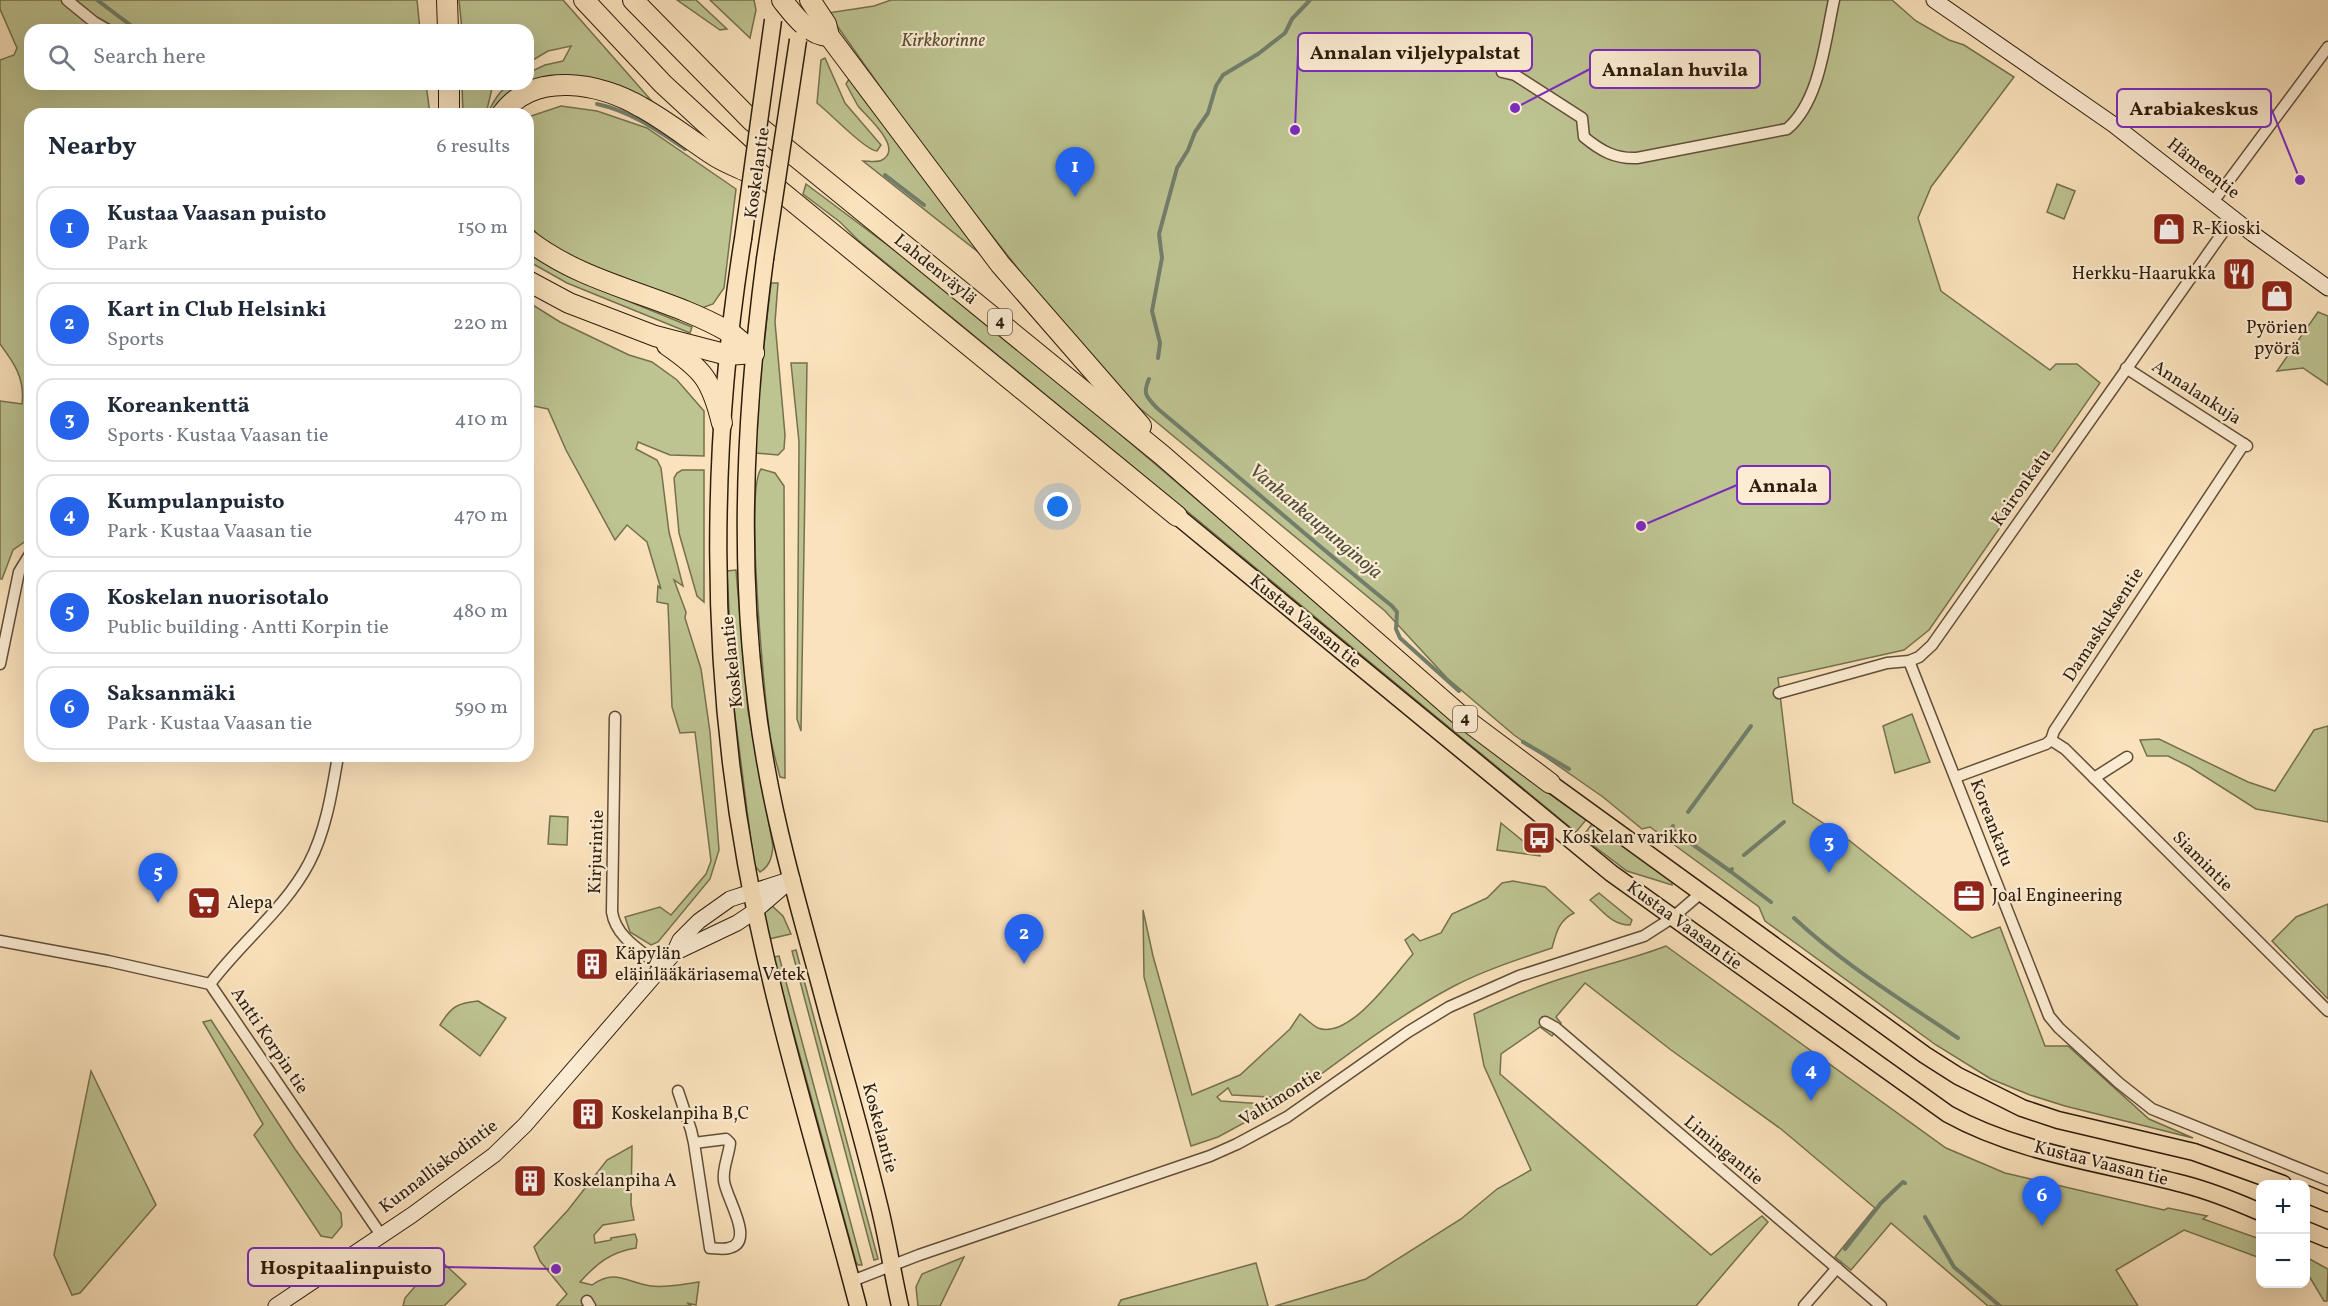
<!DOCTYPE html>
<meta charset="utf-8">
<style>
:root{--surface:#fff;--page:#f6f6f7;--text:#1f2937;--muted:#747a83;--line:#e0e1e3;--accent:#2563eb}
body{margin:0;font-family:Vollkorn,serif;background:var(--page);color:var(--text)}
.controls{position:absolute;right:18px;bottom:18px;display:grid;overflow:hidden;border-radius:12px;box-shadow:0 6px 24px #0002}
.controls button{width:54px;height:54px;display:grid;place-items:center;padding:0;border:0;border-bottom:2px solid var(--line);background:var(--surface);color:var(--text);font:30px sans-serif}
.you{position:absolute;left:1058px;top:507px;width:21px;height:21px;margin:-15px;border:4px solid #fff;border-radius:50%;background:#1a73e8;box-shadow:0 0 0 9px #1a73e833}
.badge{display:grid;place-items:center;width:39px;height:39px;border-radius:50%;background:var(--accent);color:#fff;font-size:20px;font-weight:700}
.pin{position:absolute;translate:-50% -50px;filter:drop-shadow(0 2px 3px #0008)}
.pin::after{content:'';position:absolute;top:32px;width:21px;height:18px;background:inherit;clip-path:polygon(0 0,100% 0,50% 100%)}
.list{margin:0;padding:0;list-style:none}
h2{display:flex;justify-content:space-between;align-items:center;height:78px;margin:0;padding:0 24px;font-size:26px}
h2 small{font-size:20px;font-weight:400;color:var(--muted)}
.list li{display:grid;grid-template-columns:39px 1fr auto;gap:18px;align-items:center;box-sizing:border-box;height:84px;margin:0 12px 12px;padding:0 12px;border:2px solid var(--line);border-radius:18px}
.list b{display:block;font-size:22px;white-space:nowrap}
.list p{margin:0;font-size:20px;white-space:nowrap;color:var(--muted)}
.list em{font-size:20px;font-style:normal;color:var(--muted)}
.icon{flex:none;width:33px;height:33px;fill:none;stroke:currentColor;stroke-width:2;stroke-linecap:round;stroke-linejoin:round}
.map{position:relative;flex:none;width:2328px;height:1306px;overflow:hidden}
.search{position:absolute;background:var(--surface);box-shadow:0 6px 24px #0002;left:24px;top:24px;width:510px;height:66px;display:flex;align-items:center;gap:15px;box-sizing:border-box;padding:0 21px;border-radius:18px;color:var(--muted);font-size:22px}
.panel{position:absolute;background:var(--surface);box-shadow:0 6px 24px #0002;left:24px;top:108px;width:510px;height:654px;border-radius:18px}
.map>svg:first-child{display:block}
.green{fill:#bdc391;stroke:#76704e;stroke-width:1.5}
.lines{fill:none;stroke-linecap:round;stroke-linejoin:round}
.stream{stroke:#727e6b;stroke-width:4}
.street-casing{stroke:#614e38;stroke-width:13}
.secondary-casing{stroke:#2e1d0c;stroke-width:17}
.primary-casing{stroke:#2e1d0c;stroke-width:19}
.highway-casing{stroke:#2e1d0c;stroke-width:22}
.street{stroke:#fcecd3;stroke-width:10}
.secondary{stroke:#fcecd3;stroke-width:15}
.primary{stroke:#fae2bc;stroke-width:16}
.highway{stroke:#fae2bc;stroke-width:20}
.primary-bridge-casing{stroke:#2e1d0c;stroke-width:19;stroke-linecap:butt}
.primary-bridge{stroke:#fae2bc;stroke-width:16}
.labels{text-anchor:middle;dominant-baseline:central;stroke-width:4.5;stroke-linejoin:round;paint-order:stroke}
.shield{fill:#fcecd3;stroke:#6c5b48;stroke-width:1.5}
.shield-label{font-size:16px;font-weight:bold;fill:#2e1d0c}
.park-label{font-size:18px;font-style:italic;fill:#594f34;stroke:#fcecd3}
.street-label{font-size:18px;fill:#2e1d0c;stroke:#fcecd3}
.poi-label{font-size:18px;fill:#2e1d0c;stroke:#fcecd3;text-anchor:start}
.water-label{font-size:20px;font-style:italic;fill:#504e3c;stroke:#fcecd3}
.leader{fill:none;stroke:#7b2cbf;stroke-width:2}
.callout-dot{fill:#7b2cbf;stroke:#fcecd3;stroke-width:2}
.callout{fill:#fcecd3;stroke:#7b2cbf;stroke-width:2}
.callout-label{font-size:20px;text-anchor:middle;font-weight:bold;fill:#2e1d0c}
</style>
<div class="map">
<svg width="2328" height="1306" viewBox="0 0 2328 1306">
<rect width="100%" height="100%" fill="#fae2bc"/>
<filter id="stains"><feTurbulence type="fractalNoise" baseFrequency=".00333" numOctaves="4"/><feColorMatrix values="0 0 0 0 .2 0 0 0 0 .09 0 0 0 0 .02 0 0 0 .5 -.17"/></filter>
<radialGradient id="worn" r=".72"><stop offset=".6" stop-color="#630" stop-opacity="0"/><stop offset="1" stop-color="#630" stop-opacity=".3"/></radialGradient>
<g class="green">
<path d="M0,0H417L420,30H30V84H426L430,114H30V538L13,550L2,579H0V401L22,404C25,379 15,364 0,344V60L14,55L17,48L0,9Z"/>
<path d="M459,0H563L657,107L630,92H511L490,114H487C499,92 501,84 528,84V73L545,65L563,61L571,46L548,51L528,63V30H462Z"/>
<path d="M677,0H696L727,29L720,30Z"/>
<path d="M710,0H754L756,10L750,38Z"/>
<path d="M891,0H1892L1916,21L1949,40L1964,45L2014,77L1931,187L1918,218L1941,291L2050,370L2056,364H2077L2100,383L1929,630L1904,650L1778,678L1793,803L1850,841L1972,938L2000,927L2045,1046H2068L2149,1119L2193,1138L2065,1106L2030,1095L1991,1079L1936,1045L1765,921L1759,907L1650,827L1642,829L1603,797L1514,735L1447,678L1385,611L1131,401L1083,351L978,218L917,139L828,13L874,6Z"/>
<path d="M825,58L845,103L881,145L877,151C865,150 830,113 817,103L821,60Z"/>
<path d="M849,79L862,97L987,259L863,161C869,161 877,163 882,160C904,148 867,117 858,106C854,99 850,91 846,84Z"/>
<path d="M462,84H493L486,114H463Z"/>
<path d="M561,106L597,111L647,128L736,189L724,288L713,304L702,308L584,264L539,237L528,222V117Z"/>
<path d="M806,184L945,288L1059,382L1501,759L1586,820L1576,832L858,240L840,222L803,194Z"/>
<path d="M2057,184L2075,191L2064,219L2047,212Z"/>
<path d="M528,254L569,277L692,327L690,333L567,283L528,261Z"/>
<path d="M771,283H778L775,322L785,435L784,449L778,455L755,453L759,389Z"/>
<path d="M528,302L560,322L629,355L652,362L677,380L704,411V456L670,455L638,442L636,449L657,460L661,468L669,532L683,586L674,580L686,612L685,618L701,669L710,732L719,850L710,879L658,942L651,945L630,932L625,917L660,907L671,915L706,874L711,861L695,732L680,733L672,707L668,604L657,602L658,586L661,589L647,542L627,525L615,540L566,450L548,409L528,405Z"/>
<path d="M2318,312L2328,316V385L2303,368L2277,371Z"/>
<path d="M791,363H807L801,731L797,719L799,442Z"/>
<path d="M761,469L775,473L784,486L785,778L780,777C776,761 771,745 769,728C764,691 745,491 761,469Z"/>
<path d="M682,470H704V602L697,596L679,533L674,478L677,473Z"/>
<path d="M736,570L748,711L773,846C772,857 770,866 760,872L754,865L734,708L727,571Z"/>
<path d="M1912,714L1930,762L1895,773L1883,726Z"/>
<path d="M2328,726V822L2256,809L2190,767L2168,756H2147L2140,740L2159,739L2248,782L2275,791L2314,730Z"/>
<path d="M550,816L568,817L567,845L548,844Z"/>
<path d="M1501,823L1540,855V856L1497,850Z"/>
<path d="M1592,824L1672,882V885L1627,871L1582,837Z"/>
<path d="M1513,881L1545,887L1574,913C1559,920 1556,933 1552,948C1519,959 1485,970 1454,986C1394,1018 1341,1060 1286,1100L1270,1097L1232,1095L1228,1088L1217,1097L1221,1101L1264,1104L1273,1107L1218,1137L1191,1146L1144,977L1143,910L1153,956L1192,1095L1240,1075L1290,1029L1300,1014C1305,1018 1312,1025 1318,1028C1350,1040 1394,975 1413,954L1405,940L1413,934L1420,941L1441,933L1452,914L1487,898L1502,883Z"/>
<path d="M1599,893L1632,920L1630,925C1612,925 1603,911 1590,900Z"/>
<path d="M770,904L783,916L791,934L769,939L763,907Z"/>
<path d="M2328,904V999L2272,941L2296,917Z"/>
<path d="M1666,946L1946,1148L2005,1173L2151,1207L2164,1210L2168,1208L2207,1216L2203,1219L2260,1239V1258L2184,1230L2116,1270L2138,1306H1988L1891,1223L1851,1270L1835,1257L1875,1208L1781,1129L1671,1050L1585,983L1556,1017L1561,1023L1552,1036L1540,1027L1501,1054L1500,1074L1711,1255L1762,1216L1768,1222L1696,1306H1275L1366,1279L1461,1219L1497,1189L1531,1170L1484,1066L1474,1014C1506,999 1539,985 1573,975C1604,965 1635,958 1666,946Z"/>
<path d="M796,950L878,1259L874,1260L792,951Z"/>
<path d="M779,956L862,1265H858L856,1262L773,957Z"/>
<path d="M478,1001L506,1018L480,1056L440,1025C451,1007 457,1003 478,1001Z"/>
<path d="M211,1020L295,1149L341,1213L342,1226L332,1238L321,1236L254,1135L263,1124L203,1022Z"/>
<path d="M91,1071L156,1205L80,1293L72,1295L54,1255Z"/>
<path d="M632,1146L631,1204L634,1220L603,1225L594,1235L595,1243L611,1240V1238L635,1234L637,1240L636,1248C611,1252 597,1263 580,1282L592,1285C616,1268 627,1283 651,1286C667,1288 683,1284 699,1282L696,1305L687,1303L691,1306H556L567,1294L540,1261L534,1247L568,1210L607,1160Z"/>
<path d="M964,1257L940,1306H918L916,1287L922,1274Z"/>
<path d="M2306,1257L2328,1269L2327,1301H2324L2306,1271Z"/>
<path d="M439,1259L466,1284L444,1306H403L405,1298Z"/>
<path d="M1256,1263L1268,1306H1118L1121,1300Z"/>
</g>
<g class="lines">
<g class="stream">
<path d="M97,0L137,30"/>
<path d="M597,104C630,111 657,130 685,149L688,146"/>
<path d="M885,175L924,205"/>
<path d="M1158,358L1160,343L1152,311L1162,258L1159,234L1177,168L1188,150L1195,132L1208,113L1216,86L1223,75L1258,54L1285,33L1292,19L1310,0"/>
<path d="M1149,379C1142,395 1147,397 1158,409C1236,474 1313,542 1392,606L1397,612L1396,629L1400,638L1459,691"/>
<path d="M1523,742L1569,769"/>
<path d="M1688,812L1751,726"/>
<path d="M1673,826L1671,829L1730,871"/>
<path d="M1744,855L1784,822"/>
<path d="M1732,869L1730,871L1771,902"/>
<path d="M1794,918C1843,964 1902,1000 1958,1038"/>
<path d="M1925,1217L1954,1267L2000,1306"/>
<path d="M1845,1249L1881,1203L1903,1182L1905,1183"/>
</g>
<defs>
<g id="street">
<path d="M67,0L94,22L108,30"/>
<path d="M1502,72L1515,75L1582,118L1584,137C1601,151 1615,159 1637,158L1787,129C1820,101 1825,41 1834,0"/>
<path d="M2213,202L2328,47"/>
<path d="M2126,368L2247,446"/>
<path d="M1909,661L2049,1016L2059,1028L2119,1083L2152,1109L2328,1180"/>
<path d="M0,664L19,572L30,554"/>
<path d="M1779,693L1887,663L1909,661L1919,657L1932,645L2233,218"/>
<path d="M615,717L612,912C616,938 642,951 661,967"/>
<path d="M2051,740L2065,749L2328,1011"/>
<path d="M1956,777L2046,744L2051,740L2054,731L2244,444"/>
<path d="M2094,778L2127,757"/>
<path d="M0,941L108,961L210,984L381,1235"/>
<path d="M210,984C241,942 285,909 309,863C326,831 332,791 338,756"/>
<path d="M1545,1022L1556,1028L1881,1306"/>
<path d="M678,1091L691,1130L694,1143L726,1139L730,1143C729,1155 722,1169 724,1181C726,1198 756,1242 729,1248C723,1250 715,1248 710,1248L694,1143"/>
<path d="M852,1281L919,1255L1210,1156L1237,1144L1287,1117L1408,1032L1449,1007L1519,976L1644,936L1672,918L1701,893"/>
<path d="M587,1301L590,1306"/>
<path d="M1804,1306L1837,1268"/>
</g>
<g id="secondary">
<path d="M1934,0L2114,125L2253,234L2328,288"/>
<path d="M674,953L737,923L755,911L785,885"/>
<path d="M276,1306L412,1215L494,1155L525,1125L674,953L680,940L699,921L730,899L792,879"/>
</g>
<g id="primary">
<path d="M743,239C710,445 709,658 746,863C773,1011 820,1160 858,1306"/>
<path d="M765,259C743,426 736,594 765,760C780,847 806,931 828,1015C845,1077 863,1139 878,1201C887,1236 892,1271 900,1306"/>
<path d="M1177,516L1611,873L1948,1114C2020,1154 2105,1163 2183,1184C2210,1191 2235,1201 2260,1212"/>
<path d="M1550,783L1925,1055L1958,1076L2022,1108L2058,1120L2194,1152L2283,1184"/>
<path d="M2306,1194L2328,1203"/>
<path d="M2306,1230L2328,1239"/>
</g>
<g id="highway">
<path d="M447,0L448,30"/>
<path d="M584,0L663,84L768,181L1177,516"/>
<path d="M633,0L752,121L1162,455L1462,717L1550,783"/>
<path d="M782,0C793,14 809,36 829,36"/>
<path d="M810,0L826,24L829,36L1000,264L1141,426"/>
<path d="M449,84V114"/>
<path d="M502,114C534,70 600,83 641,107C667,121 690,140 715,156C726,163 740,168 752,174"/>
<path d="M528,240C587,286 665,295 729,332C738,338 746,346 754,353"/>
<path d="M528,281L569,303L655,336L728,355L754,353"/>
<path d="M667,345C703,370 711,379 722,423"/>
</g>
</defs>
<use href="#street" class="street-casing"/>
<use href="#secondary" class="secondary-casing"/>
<use href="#primary" class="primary-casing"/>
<use href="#highway" class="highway-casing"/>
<use href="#street" class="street"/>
<use href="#secondary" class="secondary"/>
<use href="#primary" class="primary"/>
<use href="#highway" class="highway"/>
<defs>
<g id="primary-bridge">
<path d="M743,239L773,20"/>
<path d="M765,259L798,40"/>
</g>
</defs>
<use href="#primary-bridge" class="primary-bridge-casing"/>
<use href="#primary-bridge" class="primary-bridge"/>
</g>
<defs>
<symbol id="shop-square" viewBox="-11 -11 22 22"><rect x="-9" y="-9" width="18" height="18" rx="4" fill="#8f2418" stroke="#fcecd3"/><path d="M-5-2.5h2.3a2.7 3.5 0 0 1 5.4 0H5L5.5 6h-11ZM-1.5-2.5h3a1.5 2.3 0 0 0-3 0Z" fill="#fff"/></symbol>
<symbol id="restaurant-square" viewBox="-11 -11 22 22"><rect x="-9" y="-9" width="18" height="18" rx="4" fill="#8f2418" stroke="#fcecd3"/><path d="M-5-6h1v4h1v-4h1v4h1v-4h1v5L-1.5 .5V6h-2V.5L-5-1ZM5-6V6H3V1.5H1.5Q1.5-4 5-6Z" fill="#fff"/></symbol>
<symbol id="bus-square" viewBox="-11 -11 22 22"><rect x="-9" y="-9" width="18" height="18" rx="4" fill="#8f2418" stroke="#fcecd3"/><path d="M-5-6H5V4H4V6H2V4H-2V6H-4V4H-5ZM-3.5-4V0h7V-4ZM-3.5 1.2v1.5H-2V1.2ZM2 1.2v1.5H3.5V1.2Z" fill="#fff"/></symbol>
<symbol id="office-square" viewBox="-11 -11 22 22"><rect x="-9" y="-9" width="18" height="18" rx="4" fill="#8f2418" stroke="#fcecd3"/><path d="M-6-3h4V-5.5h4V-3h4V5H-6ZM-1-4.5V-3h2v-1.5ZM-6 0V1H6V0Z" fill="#fff"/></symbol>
<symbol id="supermarket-square" viewBox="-11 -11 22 22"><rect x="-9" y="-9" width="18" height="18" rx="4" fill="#8f2418" stroke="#fcecd3"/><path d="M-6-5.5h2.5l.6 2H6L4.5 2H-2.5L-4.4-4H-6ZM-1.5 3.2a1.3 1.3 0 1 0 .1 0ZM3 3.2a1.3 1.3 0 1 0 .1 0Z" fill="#fff"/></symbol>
<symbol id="building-square" viewBox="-11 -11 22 22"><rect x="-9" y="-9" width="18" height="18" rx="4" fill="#8f2418" stroke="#fcecd3"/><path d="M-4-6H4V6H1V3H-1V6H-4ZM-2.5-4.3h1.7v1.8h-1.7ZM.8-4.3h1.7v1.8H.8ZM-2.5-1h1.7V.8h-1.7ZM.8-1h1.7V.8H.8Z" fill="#fff"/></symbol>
</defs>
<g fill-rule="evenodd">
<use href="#shop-square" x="2150" y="210" width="38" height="38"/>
<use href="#restaurant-square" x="2220" y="255" width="38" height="38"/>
<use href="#shop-square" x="2258" y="277" width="38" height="38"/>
<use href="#bus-square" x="1520" y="819" width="38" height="38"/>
<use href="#office-square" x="1950" y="877" width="38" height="38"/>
<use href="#supermarket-square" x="185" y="884" width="38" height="38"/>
<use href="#building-square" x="573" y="945" width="38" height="38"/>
<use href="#building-square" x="569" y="1095" width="38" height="38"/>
<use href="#building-square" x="511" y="1162" width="38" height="38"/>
</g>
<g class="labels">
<g class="shield">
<rect x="988" y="309" width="24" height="26" rx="4.5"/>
<rect x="1453" y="706" width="24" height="26" rx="4.5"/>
</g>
<g class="shield-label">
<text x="1000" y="322">4</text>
<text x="1465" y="719">4</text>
</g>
<g class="park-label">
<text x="943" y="41">Kirkkorinne</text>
</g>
<g class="street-label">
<text transform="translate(2203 169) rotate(38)">Hämeentie</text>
<text transform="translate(758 173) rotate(-82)">Koskelantie</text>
<text transform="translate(935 270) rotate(39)">Lahdenväylä</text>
<text transform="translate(2196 393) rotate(33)">Annalankuja</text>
<text transform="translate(2022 488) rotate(-55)">Kaironkatu</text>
<text transform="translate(1305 622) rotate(39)">Kustaa Vaasan tie</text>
<text transform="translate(2104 625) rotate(-57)">Damaskuksentie</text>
<text transform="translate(733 662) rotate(-96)">Koskelantie</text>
<text transform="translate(1991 823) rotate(69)">Koreankatu</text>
<text transform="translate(597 852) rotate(-88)">Kirjurintie</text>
<text transform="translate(2202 862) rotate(45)">Siamintie</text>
<text transform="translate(1684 926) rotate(36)">Kustaa Vaasan tie</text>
<text transform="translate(269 1041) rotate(56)">Antti Korpin tie</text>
<text transform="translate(1281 1098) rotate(-32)">Valtimontie</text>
<text transform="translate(879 1128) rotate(75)">Koskelantie</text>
<text transform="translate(1723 1151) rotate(40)">Limingantie</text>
<text transform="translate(2101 1164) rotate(14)">Kustaa Vaasan tie</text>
<text transform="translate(439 1167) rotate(-37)">Kunnalliskodintie</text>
</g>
<g class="poi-label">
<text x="2192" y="229">R-Kioski</text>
<text x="2216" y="274" text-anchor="end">Herkku-Haarukka</text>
<text x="2277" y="328" text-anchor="middle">Pyörien<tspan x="2277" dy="21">pyörä</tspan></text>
<text x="1562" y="838">Koskelan varikko</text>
<text x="1992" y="896">Joal Engineering</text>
<text x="227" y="903">Alepa</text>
<text x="615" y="954">Käpylän<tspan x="615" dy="21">eläinlääkäriasema Vetek</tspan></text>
<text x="611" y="1114">Koskelanpiha B,C</text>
<text x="553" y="1181">Koskelanpiha A</text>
</g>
<g class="water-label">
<text transform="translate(1315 522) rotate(40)">Vanhankaupunginoja</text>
</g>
</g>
<path class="leader" d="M1295 130L1298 52M1515 108L1590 69M2300 180L2271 108M1641 526L1737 485M556 1269L444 1267"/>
<g class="callout-dot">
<circle cx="1295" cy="130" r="6"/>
<circle cx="1515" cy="108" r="6"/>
<circle cx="2300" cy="180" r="6"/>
<circle cx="1641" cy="526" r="6"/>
<circle cx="556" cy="1269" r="6"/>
</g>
<g class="callout">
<rect x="1298" y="33" width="234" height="38" rx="6"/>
<rect x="1590" y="50" width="170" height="38" rx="6"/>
<rect x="2117" y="89" width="154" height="38" rx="6"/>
<rect x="1737" y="466" width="93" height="38" rx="6"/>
<rect x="248" y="1248" width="196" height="38" rx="6"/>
</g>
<g class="callout-label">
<text x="1415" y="59">Annalan viljelypalstat</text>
<text x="1675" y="76">Annalan huvila</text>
<text x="2194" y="115">Arabiakeskus</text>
<text x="1783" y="492">Annala</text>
<text x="346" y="1274">Hospitaalinpuisto</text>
</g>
<rect width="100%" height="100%" filter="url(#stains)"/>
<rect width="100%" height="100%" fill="url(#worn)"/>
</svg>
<div class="controls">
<button>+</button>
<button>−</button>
</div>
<div class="you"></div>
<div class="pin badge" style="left:1075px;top:197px">1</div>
<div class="pin badge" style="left:1024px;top:964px">2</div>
<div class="pin badge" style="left:1829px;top:873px">3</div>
<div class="pin badge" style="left:1811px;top:1101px">4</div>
<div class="pin badge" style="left:158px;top:903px">5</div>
<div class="pin badge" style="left:2042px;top:1226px">6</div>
<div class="search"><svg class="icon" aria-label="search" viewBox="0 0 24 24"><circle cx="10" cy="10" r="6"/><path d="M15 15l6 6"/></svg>Search here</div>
<section class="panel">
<h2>Nearby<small>6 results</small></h2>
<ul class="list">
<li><span class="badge">1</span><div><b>Kustaa Vaasan puisto</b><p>Park</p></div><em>150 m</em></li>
<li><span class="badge">2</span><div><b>Kart in Club Helsinki</b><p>Sports</p></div><em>220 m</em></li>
<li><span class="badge">3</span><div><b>Koreankenttä</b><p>Sports · Kustaa Vaasan tie</p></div><em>410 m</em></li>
<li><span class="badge">4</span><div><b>Kumpulanpuisto</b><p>Park · Kustaa Vaasan tie</p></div><em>470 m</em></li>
<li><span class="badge">5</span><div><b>Koskelan nuorisotalo</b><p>Public building · Antti Korpin tie</p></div><em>480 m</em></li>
<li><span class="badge">6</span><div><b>Saksanmäki</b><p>Park · Kustaa Vaasan tie</p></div><em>590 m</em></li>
</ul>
</section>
</div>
